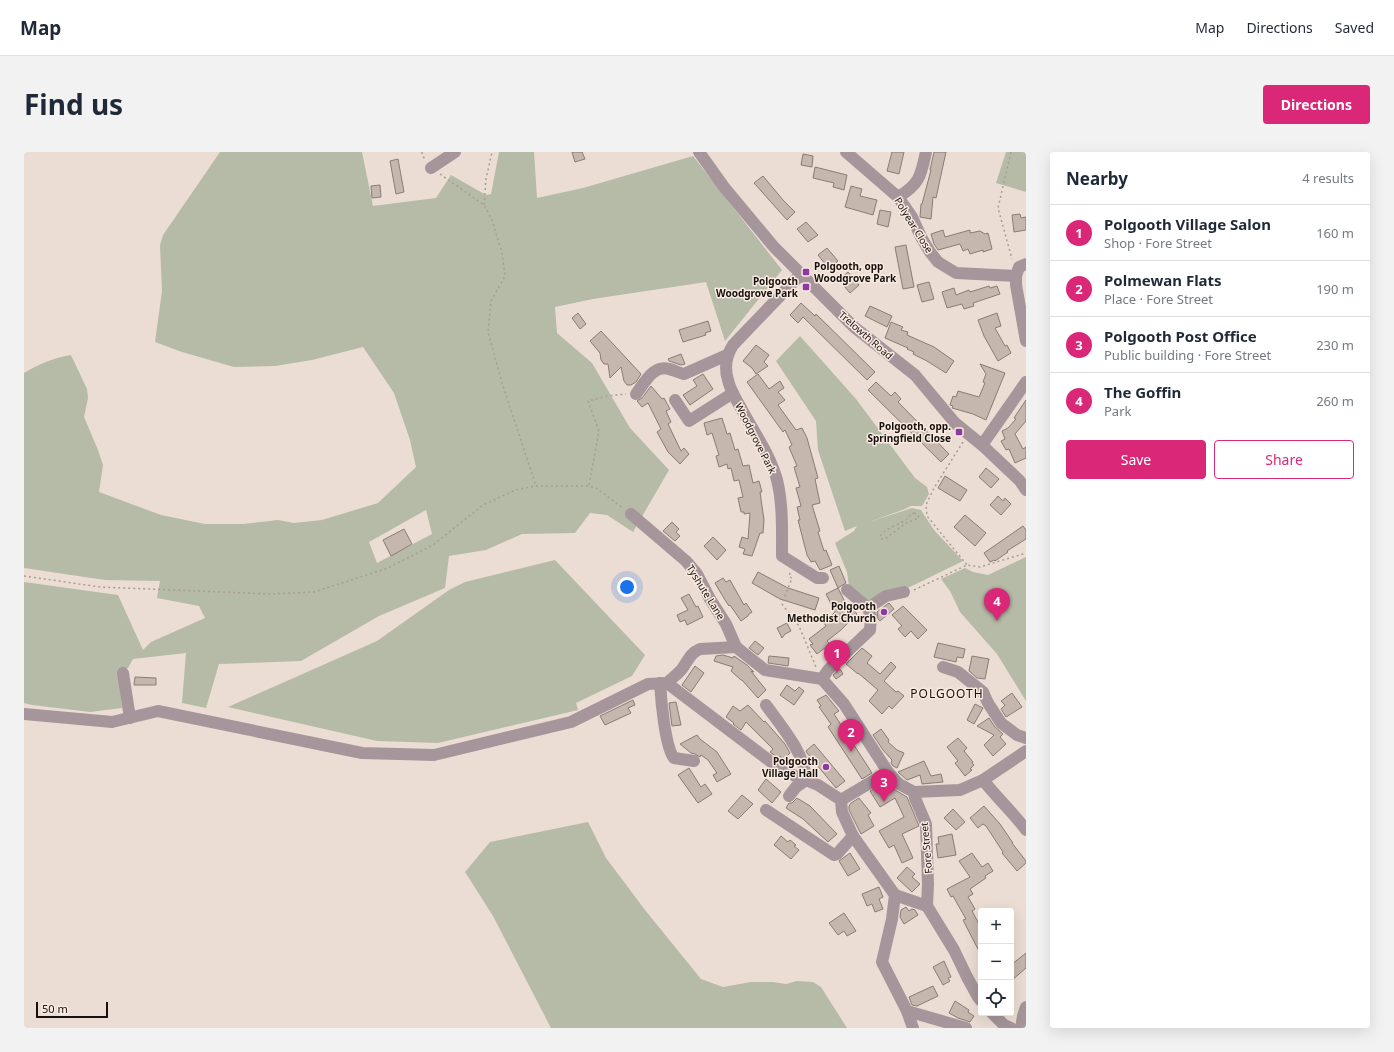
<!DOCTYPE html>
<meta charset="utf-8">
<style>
:root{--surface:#fff;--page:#f2f2f3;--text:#1f2937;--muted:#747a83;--line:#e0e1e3;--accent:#db2777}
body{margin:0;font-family:"Noto Sans",sans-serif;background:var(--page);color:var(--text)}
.controls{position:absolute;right:12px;bottom:12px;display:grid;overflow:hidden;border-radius:4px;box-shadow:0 4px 16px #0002}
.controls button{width:36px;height:36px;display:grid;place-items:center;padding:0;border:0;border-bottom:1px solid var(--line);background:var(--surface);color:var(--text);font:20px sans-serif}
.scale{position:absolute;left:12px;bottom:10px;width:72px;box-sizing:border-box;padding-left:4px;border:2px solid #16110e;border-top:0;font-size:11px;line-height:14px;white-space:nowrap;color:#16110e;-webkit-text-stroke:3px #f9eae0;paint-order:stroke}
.you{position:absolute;left:603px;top:435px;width:14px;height:14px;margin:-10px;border:3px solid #fff;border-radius:50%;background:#1a73e8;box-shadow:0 0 0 6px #1a73e833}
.badge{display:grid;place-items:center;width:26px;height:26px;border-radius:50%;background:var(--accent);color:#fff;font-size:13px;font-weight:700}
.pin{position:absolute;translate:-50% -33px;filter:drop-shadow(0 1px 2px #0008)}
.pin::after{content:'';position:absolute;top:21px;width:14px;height:12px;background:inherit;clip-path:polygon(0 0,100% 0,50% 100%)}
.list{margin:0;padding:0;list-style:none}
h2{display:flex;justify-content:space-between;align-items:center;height:52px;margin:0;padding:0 16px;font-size:17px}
h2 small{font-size:13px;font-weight:400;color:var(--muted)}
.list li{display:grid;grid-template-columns:26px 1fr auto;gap:12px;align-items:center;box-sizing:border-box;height:56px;padding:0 16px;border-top:1px solid var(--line)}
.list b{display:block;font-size:15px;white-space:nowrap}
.list p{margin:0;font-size:13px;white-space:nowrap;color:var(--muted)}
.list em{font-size:13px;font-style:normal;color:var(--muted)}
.actions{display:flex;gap:8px;padding:12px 16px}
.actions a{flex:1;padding:9px 0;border:1px solid var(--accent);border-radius:4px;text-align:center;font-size:14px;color:var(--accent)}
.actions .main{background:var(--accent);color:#fff}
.icon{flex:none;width:22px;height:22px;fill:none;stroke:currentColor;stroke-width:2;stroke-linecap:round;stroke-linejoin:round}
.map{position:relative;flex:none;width:1002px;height:876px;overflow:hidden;border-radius:4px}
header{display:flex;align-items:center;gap:24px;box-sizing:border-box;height:56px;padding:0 20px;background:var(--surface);border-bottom:1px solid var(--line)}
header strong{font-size:19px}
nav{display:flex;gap:22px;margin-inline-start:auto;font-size:14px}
.intro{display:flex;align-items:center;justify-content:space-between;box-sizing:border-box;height:96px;padding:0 24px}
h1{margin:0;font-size:28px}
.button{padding:10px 18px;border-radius:4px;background:var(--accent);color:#fff;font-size:14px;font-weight:700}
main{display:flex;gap:24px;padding:0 24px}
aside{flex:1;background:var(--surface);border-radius:4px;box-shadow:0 4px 16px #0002}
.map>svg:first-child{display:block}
.green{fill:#b5bba6;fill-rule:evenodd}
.building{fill:#c5b7ae;stroke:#897c74}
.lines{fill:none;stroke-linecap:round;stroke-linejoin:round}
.path{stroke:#a89c95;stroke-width:1.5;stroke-dasharray:2 3;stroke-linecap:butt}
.minor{stroke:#a6969b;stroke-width:12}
.poi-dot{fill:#8f38a5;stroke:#f9eae0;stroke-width:1.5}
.labels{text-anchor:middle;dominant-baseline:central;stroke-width:3;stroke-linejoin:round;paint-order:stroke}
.street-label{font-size:10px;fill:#16110e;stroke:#f9eae0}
.poi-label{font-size:10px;font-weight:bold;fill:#16110e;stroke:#f9eae0;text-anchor:end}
.quarter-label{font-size:12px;letter-spacing:1px;fill:#16110e;stroke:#f9eae0}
</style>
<header>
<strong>Map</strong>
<nav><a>Map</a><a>Directions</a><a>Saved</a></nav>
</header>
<div class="intro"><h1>Find us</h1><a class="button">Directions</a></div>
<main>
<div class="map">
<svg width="1002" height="876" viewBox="0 0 1002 876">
<rect width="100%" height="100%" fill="#ebddd3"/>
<g class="green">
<path d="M196,0H338L349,54L412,46L427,23L462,43L467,42L475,0H510L513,46L559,36L669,4L758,118L701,189L682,130L569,147L531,155L533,181L568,211L606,276L645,318L609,380L583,363L566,361L551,381L498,382L462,398L425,404L421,436L355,464L277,509L195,512L182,556L158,551L162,501L109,507L104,516L95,517L98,556L66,560L8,553L0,551V430L94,443L119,498L127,490L181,466L175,454L133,446L136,429L81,428L0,416V221C15,212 29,206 47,203L63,237L64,246L60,265L74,298L79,313L75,340L137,363L181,372H219L254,368L270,371L298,368L354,351L392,315L386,288L370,241L339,195L288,208L251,214L210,215L158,200L131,190L138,139L136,93L139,83ZM402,358L408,382L353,411L345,390Z"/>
<path d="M982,0H1002V40L972,31Z"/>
<path d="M776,184L832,247L891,326L903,335L905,342L898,354H887L881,357L845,370L888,356L897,358L910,378L939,409L890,433L844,453L825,434L823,420L811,391L830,379L833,374L821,379L794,298L792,269L752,209Z"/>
<path d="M1002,405V549L973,502L936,460L926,439L917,427L941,416L949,420L964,423Z"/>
<path d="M531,408L621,503L608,524L552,551L554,558L414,591L353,589L204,555L353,489L425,438L441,430Z"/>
<path d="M564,670L582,706L621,758L677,827L699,835L727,830H749L762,832L773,829L789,830L797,835L823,876H527L469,764L441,720L466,690Z"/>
</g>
<g class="building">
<path d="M548,0H558L561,7L551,10Z"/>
<path d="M868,0H880L875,22L863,19Z"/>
<path d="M910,0H922L912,46L909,45L907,67L896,65L897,52H898L907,18H906Z"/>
<path d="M779,2L789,4L788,15L777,13Z"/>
<path d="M374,7L380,40L372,42L366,9Z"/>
<path d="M791,15L823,23L820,38L809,35L810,31L789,26Z"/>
<path d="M739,24L759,48L771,60L763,68L730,31Z"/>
<path d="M356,33L357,45L348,46L347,34Z"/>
<path d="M827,34L838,37L836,44L853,48L849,63L821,55Z"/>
<path d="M856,58L867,60L864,75L853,72Z"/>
<path d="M996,62L997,66L1002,65V78L990,80L988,63Z"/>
<path d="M782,70L794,83L784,90L773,77Z"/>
<path d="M919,78L921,85L946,78V81L956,79L961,82L964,81L968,97L959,100V98L946,102L944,97L939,99L936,92L914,98L910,92L907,82Z"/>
<path d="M882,93L890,135L879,137L871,95Z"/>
<path d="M803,96L814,109L805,117L794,103Z"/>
<path d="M824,120L835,133L826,141L815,128Z"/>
<path d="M905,130L910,147L898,150L893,133Z"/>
<path d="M965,134L966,136L973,134L976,142L949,151L950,154L940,157L938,152L923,156L918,140L930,136L932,143L945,138L946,140Z"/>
<path d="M777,151L791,164L792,162L851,220L843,228L779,165L774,171L766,163Z"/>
<path d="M846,154L868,164L863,175L841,164Z"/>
<path d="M554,161L562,172L556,177L548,166Z"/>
<path d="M973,161L977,174L971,176L981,194L983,193L987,201L974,209L960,184L954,168Z"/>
<path d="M684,169L687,179L681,181L682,183L659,190L655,178Z"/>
<path d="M867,170L879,175L877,178L884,180L883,183L910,195L930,209L922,221L903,209L889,202L890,200L883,197L884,196L861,186Z"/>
<path d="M577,179L617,222L612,230L607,233H603L600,229L597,215L586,226L584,212H580L577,208L576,201L566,189Z"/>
<path d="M732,193L745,203L740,210L744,214L732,222L728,216L719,209Z"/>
<path d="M657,202L661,212L657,213L645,209L644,207Z"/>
<path d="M956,212L981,221L962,268L949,262L928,256L929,254L926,253L929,244L932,245L934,239L955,245L961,231L959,230L962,222Z"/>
<path d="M679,222L689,237L666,253L659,243L673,234L669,228Z"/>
<path d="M734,222L745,237L756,229L760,236L754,240L761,248L754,253L772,278L778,276L783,286L794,326L791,327L796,351L788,353L796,379L794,380L800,399L802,398L808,413L796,418L791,409L787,410L783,403L774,368H776L773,355L777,354L772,336L776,335L770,315L773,314L765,295L768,293L761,278L759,280L723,230Z"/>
<path d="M852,230L867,244L871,240L877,247L874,250L925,302L917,310L844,238Z"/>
<path d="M627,234L638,247L640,246L646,257L642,259L647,270L644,272L657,299L660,296L665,302L656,312L644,300L633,280L637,277L624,251L618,255L613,249L618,246Z"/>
<path d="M1002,248V269L991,282L999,297L1002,295V306L991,311L985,297L982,298L977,289L981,287L978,279L984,276L992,267L990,266Z"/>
<path d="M698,266L703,282L706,281L711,298L714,297L719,314L725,313L729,331L735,329L738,340H736L740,368L739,381H736L728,404L719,402L721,397L715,395L718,385L724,387L726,361L720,362V360H717L714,346L719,345L715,328L710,329L707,316L704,317L703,312L695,315L692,304L695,303L688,281L683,283L680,271Z"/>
<path d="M962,316L975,327L967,336L955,325Z"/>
<path d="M921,324L943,338L936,349L914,336Z"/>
<path d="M974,344L979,349L981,346L987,352L977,363L966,353Z"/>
<path d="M941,363L962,381L951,394L930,375Z"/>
<path d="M648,370L655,377L652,380L656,384L651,389L639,379Z"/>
<path d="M999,374L1002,378V387L983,399L984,400L971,409L970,408L966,410L960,401Z"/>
<path d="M380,377L388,392L367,404L359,388Z"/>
<path d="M689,385L702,398L693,408L680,394Z"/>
<path d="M815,414L822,431L814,436L806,418Z"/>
<path d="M734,420L764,436L795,446L791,458L756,447L728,431Z"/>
<path d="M699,426L702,430L706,428L720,453L722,451L728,460L724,463V464L717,469L706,453L705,454L701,448L691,431Z"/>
<path d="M814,436L823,454L825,452L833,462L817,478L803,489L806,492L793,502L786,493L789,492L785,487L802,474L800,471L811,460L802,442Z"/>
<path d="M665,442L672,455L674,454L679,465L663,473L661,468L656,470L653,463L664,458L657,446Z"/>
<path d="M865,451L870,457L856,469L854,467L853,460Z"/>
<path d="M879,454L903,478L894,487L887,479L881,485L874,477L878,474L868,463Z"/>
<path d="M763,471L767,479L761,482L758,486L753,476Z"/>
<path d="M731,489L740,496L734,503L725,496Z"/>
<path d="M914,491L941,497L939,506L933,505L932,510L910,505Z"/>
<path d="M838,496L848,504L843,511L856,522L867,510L872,515L860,529L872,540L874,539L880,544L868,557L865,554L858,562L845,549L854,538L834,521V522L822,512Z"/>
<path d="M699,503L709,506L710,504L723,513L730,520L727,519L742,538L734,546L718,528H717L707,519L709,515L690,509L692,504Z"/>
<path d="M745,504L765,506L764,514L744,511Z"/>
<path d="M948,504L965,507L961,527L953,526L945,519Z"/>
<path d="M671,514L680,521L667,540L658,533Z"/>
<path d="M816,517L819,522L812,527L809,523Z"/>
<path d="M111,525L132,526V533H110Z"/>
<path d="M763,533L771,539L775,535L780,539L770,553L756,543Z"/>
<path d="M988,541L998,555L982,565L977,557L981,553L977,549Z"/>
<path d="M802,543L815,559L810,562L848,621L838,627L804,575L807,572L795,555L797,554L793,548Z"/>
<path d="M609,548L611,553L604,556L607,561L581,573L576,564Z"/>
<path d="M652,550L657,573L648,574L645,551Z"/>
<path d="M951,552L959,556L950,572L943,568Z"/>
<path d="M724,553L740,570L741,569L761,592L766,601L759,608L756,604L754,606L746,600L749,597L722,570L717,578L709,572L710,571L702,565L709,554L716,559Z"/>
<path d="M965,566L971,575L979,582L976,585L982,592L969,604L960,593L970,583L953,574Z"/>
<path d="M857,577L865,588L864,590L873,598L880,601L873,616L869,614L867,611L868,608L859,598L849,583Z"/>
<path d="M673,583L676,587L693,600L707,622L693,630L689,623L693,621L684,608L677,603L676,605L671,602L667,601L656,592Z"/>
<path d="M934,586L943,596L940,599L949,610L948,611L950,613L946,617L948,618L941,624L931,611L934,609L923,595Z"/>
<path d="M790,592L821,629L812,636L783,601L782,599Z"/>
<path d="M900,609L907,624L917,622L919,630L898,632L896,623L883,628L874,620Z"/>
<path d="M665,616L677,635L681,632L688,642L674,651L654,623Z"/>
<path d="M742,627L757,640L748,651L734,638Z"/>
<path d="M863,630L871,638L883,645L895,674L878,682L889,706L878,711L870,693L865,696L855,679L880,665L871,646L856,655L846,639Z"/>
<path d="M718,643L729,652L714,667L704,659Z"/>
<path d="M773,646L786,654L813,682L804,690L779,667L762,656L765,651H768Z"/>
<path d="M835,646L847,661L844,663L850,674L837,682L825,658V654L827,651Z"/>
<path d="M960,654L976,672L989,691H988L1002,709V711L993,719L978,701L979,700L962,674L959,672L954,676L946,666Z"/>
<path d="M929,657L941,670L932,678L920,666Z"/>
<path d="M928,682L932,703L914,706L912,692H915L914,685Z"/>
<path d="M757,684L764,690L766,688L772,693L770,694L775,698L767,707L750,693Z"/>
<path d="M826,701L836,717L824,724L815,709Z"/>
<path d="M948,701L958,715L964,711L969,719L961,724L962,726L946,737L949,742L944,745L951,757L948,759L957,776V803L939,768L942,767L929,744L927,745L923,737L946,725L935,709Z"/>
<path d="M883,715L891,722L888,725L896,732L888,740L873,726Z"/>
<path d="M855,735L859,745L855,747L859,757L851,760L848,752L843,754L838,742Z"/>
<path d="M882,755L885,759L888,757L891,758L894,763L880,772L876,765L877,758Z"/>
<path d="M820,761L832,779L823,784L820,779L814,783L805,771Z"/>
<path d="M1002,801V816L987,829V813Z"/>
<path d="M920,809L927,825L924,826L926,829L919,833L909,815Z"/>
<path d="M909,834L914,844L893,854L888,853L885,845Z"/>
<path d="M931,849L945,858L944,860L950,864L946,870L934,866L925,861Z"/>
</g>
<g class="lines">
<g class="path">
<path d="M398,0V3L401,7"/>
<path d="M987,0L974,56L988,107"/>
<path d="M416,22L460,53L468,68L478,101L481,124L467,149L464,180L478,231L512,334"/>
<path d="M460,53L462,27L468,0"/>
<path d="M939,290L910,336L902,353L903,364L943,413"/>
<path d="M565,333L575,279L564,249L583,244L602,242"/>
<path d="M890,361L894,363L895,366L882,371L861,387H858L856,385C859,377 877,372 883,367C885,365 886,363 887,362Z"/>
<path d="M766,421L765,425L768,426L758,452L775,474L792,515"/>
<path d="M0,424L76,435L246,442L290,440L364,416L409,393L459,353L491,338L512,334H565L572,336L599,356"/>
<path d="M890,438L943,413L956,415L1002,401"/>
</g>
<g class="minor">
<path d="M675,0L700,35L750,95L830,175L891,223L931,271L958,293L996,329L1002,338"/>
<path d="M822,0L874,45L888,65L897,85L906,100L914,110L932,121L992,124"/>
<path d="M407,16L431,0"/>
<path d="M874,45C896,32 897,23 902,0"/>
<path d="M1002,112L995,115L992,124V133L1002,189"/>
<path d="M777,122L709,193C702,204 700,215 704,228C706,238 712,247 717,256C729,279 746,302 753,328C759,352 758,379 758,404L793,426H799"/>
<path d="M612,242C620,232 629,212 645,217C650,218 655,221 660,222L703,203"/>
<path d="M651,248L665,269L709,241"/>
<path d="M958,293L1002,230"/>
<path d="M607,362L662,409L673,422L686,447L702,472L712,495"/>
<path d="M823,438L844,456"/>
<path d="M844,456L862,444L880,440"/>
<path d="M919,515L934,520L959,540L964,551L977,571L993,583L1002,586"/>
<path d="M99,521L106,566"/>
<path d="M798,527L804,518L846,478L847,465L844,456"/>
<path d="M636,531C637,547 641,595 650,606L670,609"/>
<path d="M643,531C648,526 654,522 658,517C664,509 666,501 676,497L712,495L741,518L798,527L820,552L864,620L875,632L890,640L891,646L902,672L904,732L903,754L930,798L943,825L954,845L957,849"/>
<path d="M742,553C757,574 781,601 782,628L772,635L765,644"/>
<path d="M0,562L88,570L134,559L338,601L410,603L547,570L624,532L643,531L759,619L794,633L817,648L864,620"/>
<path d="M959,628C973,646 989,660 1002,678"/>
<path d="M890,640L936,638L959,628L1002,599"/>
<path d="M817,648L818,660L829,684L871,743L868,767L858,810L883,859L942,876"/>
<path d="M742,658L810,703L813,702L829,684"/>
<path d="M871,743L903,754"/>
<path d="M883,859L889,876"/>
<path d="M968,861L980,873L987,876"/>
<path d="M997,876L999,864L1002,855"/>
</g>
</g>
<g class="poi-dot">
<rect x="778" y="116" width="8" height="8" rx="2"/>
<rect x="778" y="131" width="8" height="8" rx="2"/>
<rect x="931" y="276" width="8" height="8" rx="2"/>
<circle cx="860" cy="460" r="4"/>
<circle cx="802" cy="615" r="4"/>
</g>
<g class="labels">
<g class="street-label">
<text transform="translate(890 73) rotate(58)">Polyear Close</text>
<text transform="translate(842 183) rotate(41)">Trelowth Road</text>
<text transform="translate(732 286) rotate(63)">Woodgrove Park</text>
<text transform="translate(682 440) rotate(58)">Tyshute Lane</text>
<text transform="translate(902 696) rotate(-95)">Fore Street</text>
</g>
<g class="poi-label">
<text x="790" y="114" text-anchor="start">Polgooth, opp<tspan x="790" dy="12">Woodgrove Park</tspan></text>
<text x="774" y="129">Polgooth<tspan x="774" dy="12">Woodgrove Park</tspan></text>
<text x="927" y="274">Polgooth, opp.<tspan x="927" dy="12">Springfield Close</tspan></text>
<text x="852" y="454">Polgooth<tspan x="852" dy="12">Methodist Church</tspan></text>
<text x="794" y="609">Polgooth<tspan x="794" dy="12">Village Hall</tspan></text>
</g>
<g class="quarter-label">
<text x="923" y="541">POLGOOTH</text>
</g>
</g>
</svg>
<div class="controls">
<button>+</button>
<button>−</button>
<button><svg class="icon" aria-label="locate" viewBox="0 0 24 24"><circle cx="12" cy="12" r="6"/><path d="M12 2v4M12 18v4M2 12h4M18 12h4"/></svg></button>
</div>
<div class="scale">50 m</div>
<div class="you"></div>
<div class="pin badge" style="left:813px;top:521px">1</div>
<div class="pin badge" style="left:827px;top:600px">2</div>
<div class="pin badge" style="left:860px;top:650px">3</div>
<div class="pin badge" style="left:973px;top:469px">4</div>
</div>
<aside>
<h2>Nearby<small>4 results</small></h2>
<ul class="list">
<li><span class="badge">1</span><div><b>Polgooth Village Salon</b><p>Shop · Fore Street</p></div><em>160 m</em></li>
<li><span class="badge">2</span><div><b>Polmewan Flats</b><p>Place · Fore Street</p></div><em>190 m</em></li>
<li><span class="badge">3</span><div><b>Polgooth Post Office</b><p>Public building · Fore Street</p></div><em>230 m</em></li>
<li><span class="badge">4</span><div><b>The Goffin</b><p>Park</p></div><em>260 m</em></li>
</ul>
<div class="actions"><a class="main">Save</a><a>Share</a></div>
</aside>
</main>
